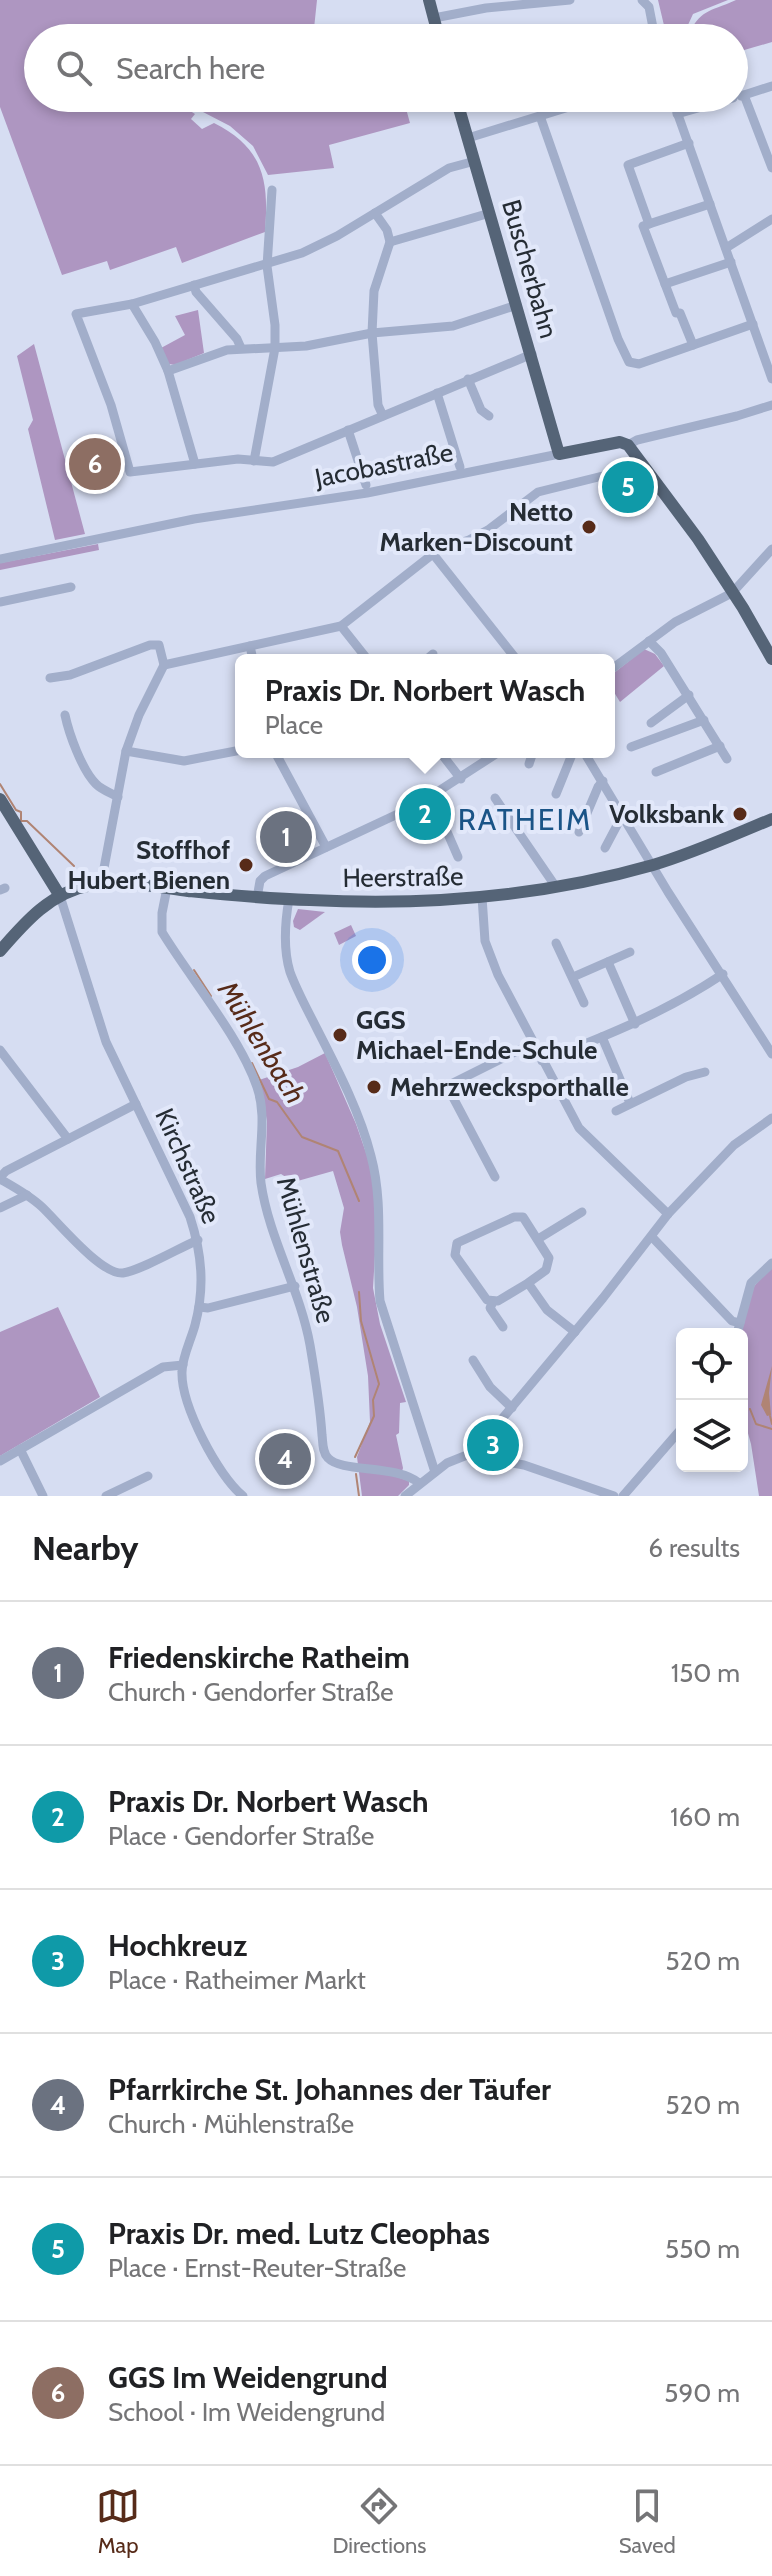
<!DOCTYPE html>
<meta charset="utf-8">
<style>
:root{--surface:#fff;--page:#f2f2f2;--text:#202124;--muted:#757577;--line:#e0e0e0;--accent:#572b19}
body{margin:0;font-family:Cabin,sans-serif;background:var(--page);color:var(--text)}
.controls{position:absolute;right:24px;bottom:24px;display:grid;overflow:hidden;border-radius:12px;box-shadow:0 4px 12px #0003}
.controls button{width:72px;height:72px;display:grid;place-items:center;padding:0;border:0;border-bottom:2px solid var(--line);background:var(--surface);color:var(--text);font:40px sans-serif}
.you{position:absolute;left:372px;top:960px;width:28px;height:28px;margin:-20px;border:6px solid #fff;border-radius:50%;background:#1a73e8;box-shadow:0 0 0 12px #1a73e833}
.badge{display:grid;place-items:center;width:52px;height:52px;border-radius:50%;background:var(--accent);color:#fff;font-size:26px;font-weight:700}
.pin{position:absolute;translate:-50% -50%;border:4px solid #fff;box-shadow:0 2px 8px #0006}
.popup{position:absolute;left:235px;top:654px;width:380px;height:104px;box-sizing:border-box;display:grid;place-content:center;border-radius:12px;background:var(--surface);filter:drop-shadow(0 2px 6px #0005);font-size:26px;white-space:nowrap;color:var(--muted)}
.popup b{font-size:30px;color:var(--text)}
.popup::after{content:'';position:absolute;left:50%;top:100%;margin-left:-16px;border:16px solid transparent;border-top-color:var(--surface)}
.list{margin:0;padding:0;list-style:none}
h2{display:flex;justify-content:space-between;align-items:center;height:104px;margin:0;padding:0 32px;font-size:34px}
h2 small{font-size:26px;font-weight:400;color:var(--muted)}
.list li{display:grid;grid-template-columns:52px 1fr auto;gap:24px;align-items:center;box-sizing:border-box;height:144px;padding:0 32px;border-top:2px solid var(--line)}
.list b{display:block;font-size:30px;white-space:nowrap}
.list p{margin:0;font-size:26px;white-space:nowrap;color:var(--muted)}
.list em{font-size:26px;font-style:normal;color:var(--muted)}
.icon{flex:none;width:44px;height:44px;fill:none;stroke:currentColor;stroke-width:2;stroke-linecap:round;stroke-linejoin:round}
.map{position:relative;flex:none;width:772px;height:1496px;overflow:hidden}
.search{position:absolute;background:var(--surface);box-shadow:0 4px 12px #0003;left:24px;right:24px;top:24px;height:88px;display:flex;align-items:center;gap:20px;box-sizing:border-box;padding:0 28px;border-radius:44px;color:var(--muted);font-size:30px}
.sheet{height:968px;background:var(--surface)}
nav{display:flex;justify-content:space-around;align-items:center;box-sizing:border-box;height:112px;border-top:2px solid var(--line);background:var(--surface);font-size:22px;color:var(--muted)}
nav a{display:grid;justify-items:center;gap:4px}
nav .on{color:var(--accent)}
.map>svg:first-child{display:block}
.green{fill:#ae96c1}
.water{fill:#b08474}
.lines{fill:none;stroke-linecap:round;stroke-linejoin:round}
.stream{stroke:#b08474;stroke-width:2}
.minor{stroke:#a2aeca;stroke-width:9}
.major{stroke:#556477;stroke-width:12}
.poi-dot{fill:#572b19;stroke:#e2e8fa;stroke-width:3}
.labels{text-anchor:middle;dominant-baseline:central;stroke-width:8;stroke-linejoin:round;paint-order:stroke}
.street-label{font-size:26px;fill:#252c34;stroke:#e2e8fa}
.poi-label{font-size:26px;font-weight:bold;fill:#252c34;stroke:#e2e8fa;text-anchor:end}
.water-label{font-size:28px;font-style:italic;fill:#572b19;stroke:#e2e8fa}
.quarter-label{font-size:30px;letter-spacing:2px;fill:#1a5487;stroke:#e2e8fa}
</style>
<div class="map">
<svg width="772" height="1496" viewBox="0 0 772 1496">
<rect width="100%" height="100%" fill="#d6ddf2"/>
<g class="green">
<path d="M0,0H317L313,38H84L77,31L75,33L80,38H38V98H170L195,114L191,119L202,129L214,123C264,148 269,181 265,232L182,263L176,247L110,270L107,261L62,275L0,107Z"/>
<path d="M658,0H728L693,14L682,38H667Z"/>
<path d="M736,0H772V42L734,53V38H686C702,8 707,13 736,0Z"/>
<path d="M176,98H403L410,123L329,145L334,168L268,175L253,146L230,126Z"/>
<path d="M198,310L204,353L175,365L169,364L161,348L185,335L175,316Z"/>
<path d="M34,344L85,534L55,540L28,429L33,420L17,356Z"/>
<path d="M98,544L99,550L0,570V563Z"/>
<path d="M644,649L655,654L664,666L620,702L609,684V677Z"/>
<path d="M298,909L325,912L300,930L294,927L293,921Z"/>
<path d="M351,925L356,936L339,945L334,933Z"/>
<path d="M325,1053L356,1124L371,1167L377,1221L373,1288L380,1324L406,1402L400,1403L399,1433L396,1435L403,1468L400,1478L409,1481V1485L398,1496H362L357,1457L370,1422L368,1376L357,1307L342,1245L340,1232L344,1208L333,1171L294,1182L281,1174L265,1179L267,1121L259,1080L298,1067Z"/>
<path d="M772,1265V1496H759L751,1444L742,1412V1334H739L747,1295Z"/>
<path d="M58,1307L100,1397L0,1456V1332Z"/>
</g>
<path class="water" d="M772,1366L769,1393L771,1415L767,1416L761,1405Z"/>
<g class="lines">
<g class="stream">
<path d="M0,784L16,810L21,812V821H27L74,866"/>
<path d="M194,970L211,996"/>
<path d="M252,1063L269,1099L277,1102L302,1137L338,1151L359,1201"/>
<path d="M750,1409L756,1424L772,1429"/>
<path d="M770,1416L772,1424"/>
<path d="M355,1457L374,1416L373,1400L379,1384L361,1321L359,1292"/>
<path d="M356,1474L359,1496"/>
</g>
<g class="minor">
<path d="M642,0L649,7L655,38"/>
<path d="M434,18L486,8L570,0"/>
<path d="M744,95L772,168"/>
<path d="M741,96L772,86"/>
<path d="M672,98L772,379"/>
<path d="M677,114L733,98"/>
<path d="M540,116L618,339L629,362L639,364L753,324"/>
<path d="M468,138L598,98"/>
<path d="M689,143L628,165L649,224L643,226L676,313H680L693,345"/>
<path d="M475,161L449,168L337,236L302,253L132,304L76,314L111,405L130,472L238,459L273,462L532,354"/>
<path d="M375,213L387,230L390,242L374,291L372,333L378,405L383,416"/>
<path d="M649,224L710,204"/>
<path d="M390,242L490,213"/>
<path d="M726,248L772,219"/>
<path d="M665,284L731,262"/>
<path d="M194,285L196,292L237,339L241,348"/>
<path d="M132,304L155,342L168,371L195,464"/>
<path d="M168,371L227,350L306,346L372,333L453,326L517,305"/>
<path d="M468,379L481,410L489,416"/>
<path d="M437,393L460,467"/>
<path d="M348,430L366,485"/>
<path d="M628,445L637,440L737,416L772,405"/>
<path d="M254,461L275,348V325L267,266L272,190"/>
<path d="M433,554L517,660"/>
<path d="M0,559L194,519L367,493L559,454"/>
<path d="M0,602L71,587"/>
<path d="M341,626L368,660"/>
<path d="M649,641L661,653L727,759"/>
<path d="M250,646L253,660"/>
<path d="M426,660L433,654"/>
<path d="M164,665L341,626L438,550L469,540L488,530L538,492L643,466"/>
<path d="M609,671L675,622L732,593L772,549"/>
<path d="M50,678L70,675L150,645H159L164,665L139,715L126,751L101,884"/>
<path d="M65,715C69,734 82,770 96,784C102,790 111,793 118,797"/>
<path d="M651,723L689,695"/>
<path d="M631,747L704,720"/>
<path d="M126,751L184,761L241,750"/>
<path d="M275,752L326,847"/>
<path d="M440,752L461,779"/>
<path d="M584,752L668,892L772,1054"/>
<path d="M529,764L533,752"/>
<path d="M656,772L720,746"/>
<path d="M556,794L573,752"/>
<path d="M429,798L441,818L458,857"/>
<path d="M495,798L556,887"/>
<path d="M579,832L598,787L603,781"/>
<path d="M605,848L623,814"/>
<path d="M167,888L162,913V932C190,978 240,1037 257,1087C268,1119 257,1150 261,1183C269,1239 300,1289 310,1345C315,1375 320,1404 322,1435C323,1442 322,1452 328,1458C342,1473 396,1464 419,1483"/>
<path d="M0,890L5,888"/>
<path d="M60,896L106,1042L190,1217C202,1254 205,1287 195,1325C191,1340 182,1357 182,1372C181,1405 218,1476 243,1496"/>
<path d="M482,897L485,941L498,975L579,1128L668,1214"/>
<path d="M257,898L260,881L265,876L417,805L499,752"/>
<path d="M289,899C285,922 283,949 290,972C297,991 307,1009 316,1027C337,1068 360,1112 371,1156C384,1204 376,1253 380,1301L435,1472"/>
<path d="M556,943L584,1003"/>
<path d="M608,962L635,1024"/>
<path d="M573,977L630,952"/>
<path d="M602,1037L630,1103"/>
<path d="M0,1050L68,1139"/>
<path d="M542,1061C606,1036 666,1012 723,974"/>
<path d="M616,1111L686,1077L705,1072"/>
<path d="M0,1177L6,1171L136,1104"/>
<path d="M495,1177L447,1086L533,1043"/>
<path d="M0,1179C14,1187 29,1195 42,1207C58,1222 101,1275 123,1273C142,1270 179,1248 198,1240"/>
<path d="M0,1208L27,1195"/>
<path d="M652,1237L732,1321L740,1323"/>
<path d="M538,1239L582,1212"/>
<path d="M528,1283L546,1270L549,1258L523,1217H514L457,1243L455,1255L487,1300L498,1301L528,1283L547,1310L575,1332"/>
<path d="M493,1302L490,1308L503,1327"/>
<path d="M199,1307L208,1308L295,1286"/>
<path d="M737,1334L751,1283L772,1263"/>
<path d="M473,1360L490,1387L512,1408"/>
<path d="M483,1445L486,1438L603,1298L668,1214L734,1145L772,1118"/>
<path d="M20,1449L43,1496"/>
<path d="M486,1455L495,1460L524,1465L614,1496"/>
<path d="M0,1461L163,1367L183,1365"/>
<path d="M106,1496L148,1476"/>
<path d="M405,1496L447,1463L472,1453L475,1445L481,1444L485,1448"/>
<path d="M623,1496L682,1428"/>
</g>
<g class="major">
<path d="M429,0L439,38"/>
<path d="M456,98L559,454L620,442L628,445L698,539L743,608L772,659"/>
<path d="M0,799L60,896"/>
<path d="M0,951C25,922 51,892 91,885C123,880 157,887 188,891C229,895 269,899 310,900C425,906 541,897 653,865C694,853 733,835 772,819"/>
</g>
</g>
<g class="poi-dot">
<circle cx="589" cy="527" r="8"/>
<circle cx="740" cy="814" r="8"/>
<circle cx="246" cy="865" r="8"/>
<circle cx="340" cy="1035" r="8"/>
<circle cx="374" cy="1087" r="8"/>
</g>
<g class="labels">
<g class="street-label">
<text transform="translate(530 269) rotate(74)">Buscherbahn</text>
<text transform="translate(384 465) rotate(-11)">Jacobastraße</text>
<text transform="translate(403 877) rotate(-1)">Heerstraße</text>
<text transform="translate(188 1166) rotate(66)">Kirchstraße</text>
<text transform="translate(306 1250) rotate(74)">Mühlenstraße</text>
</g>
<g class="poi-label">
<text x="573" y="512">Netto<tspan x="573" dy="30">Marken-Discount</tspan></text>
<text x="724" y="814">Volksbank</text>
<text x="230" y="850">Stoffhof<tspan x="230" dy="30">Hubert Bienen</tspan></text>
<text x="356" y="1020" text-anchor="start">GGS<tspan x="356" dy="30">Michael-Ende-Schule</tspan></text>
<text x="390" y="1087" text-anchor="start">Mehrzwecksporthalle</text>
</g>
<g class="water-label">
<text transform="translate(262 1042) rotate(58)">Mühlenbach</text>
</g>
<g class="quarter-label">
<text x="525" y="819">RATHEIM</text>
</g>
</g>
</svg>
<div class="controls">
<button><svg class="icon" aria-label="locate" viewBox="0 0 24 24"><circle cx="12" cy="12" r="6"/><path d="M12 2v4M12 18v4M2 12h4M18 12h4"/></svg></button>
<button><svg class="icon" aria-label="layers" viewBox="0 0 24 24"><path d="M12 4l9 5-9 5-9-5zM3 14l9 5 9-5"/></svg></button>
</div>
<div class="you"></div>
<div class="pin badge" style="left:286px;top:837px;background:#6b7280">1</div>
<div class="pin badge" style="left:425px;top:814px;background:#0f9aa8">2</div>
<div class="popup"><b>Praxis Dr. Norbert Wasch</b>Place</div>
<div class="pin badge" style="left:493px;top:1445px;background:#0f9aa8">3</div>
<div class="pin badge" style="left:285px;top:1459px;background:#6b7280">4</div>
<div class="pin badge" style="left:628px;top:487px;background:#0f9aa8">5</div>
<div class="pin badge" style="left:95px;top:464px;background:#8d6e63">6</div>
<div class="search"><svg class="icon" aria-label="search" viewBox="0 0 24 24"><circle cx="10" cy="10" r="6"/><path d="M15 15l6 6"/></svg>Search here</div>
</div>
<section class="sheet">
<h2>Nearby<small>6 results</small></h2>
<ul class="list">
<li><span class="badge" style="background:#6b7280">1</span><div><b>Friedenskirche Ratheim</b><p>Church · Gendorfer Straße</p></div><em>150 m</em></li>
<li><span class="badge" style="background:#0f9aa8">2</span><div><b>Praxis Dr. Norbert Wasch</b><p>Place · Gendorfer Straße</p></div><em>160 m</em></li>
<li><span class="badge" style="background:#0f9aa8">3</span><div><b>Hochkreuz</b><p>Place · Ratheimer Markt</p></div><em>520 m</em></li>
<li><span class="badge" style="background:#6b7280">4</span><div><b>Pfarrkirche St. Johannes der Täufer</b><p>Church · Mühlenstraße</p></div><em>520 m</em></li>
<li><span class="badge" style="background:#0f9aa8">5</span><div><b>Praxis Dr. med. Lutz Cleophas</b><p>Place · Ernst-Reuter-Straße</p></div><em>550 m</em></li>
<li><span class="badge" style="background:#8d6e63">6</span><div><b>GGS Im Weidengrund</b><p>School · Im Weidengrund</p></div><em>590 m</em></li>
</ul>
</section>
<nav>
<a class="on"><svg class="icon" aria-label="map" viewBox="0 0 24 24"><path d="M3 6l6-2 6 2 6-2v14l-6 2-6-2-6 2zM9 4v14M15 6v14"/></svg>Map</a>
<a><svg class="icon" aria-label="directions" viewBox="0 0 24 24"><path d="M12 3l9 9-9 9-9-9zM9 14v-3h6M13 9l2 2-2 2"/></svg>Directions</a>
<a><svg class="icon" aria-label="saved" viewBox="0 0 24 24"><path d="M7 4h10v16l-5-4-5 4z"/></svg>Saved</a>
</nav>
